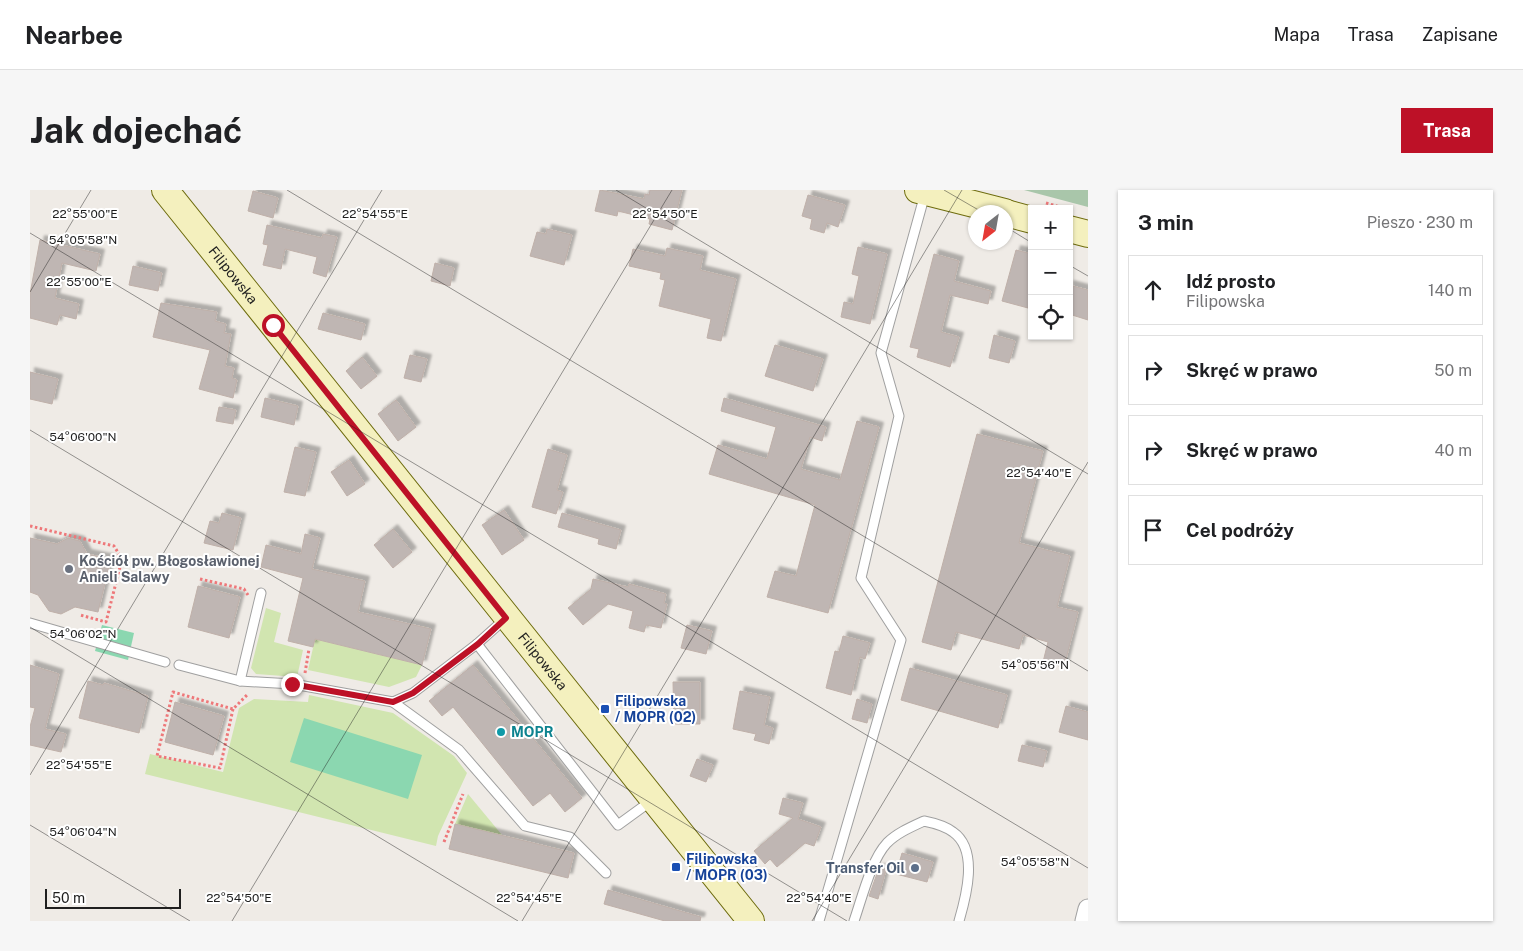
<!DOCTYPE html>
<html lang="pl">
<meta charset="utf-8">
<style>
:root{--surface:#fff;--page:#f6f6f6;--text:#202124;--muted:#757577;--line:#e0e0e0;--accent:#bd1127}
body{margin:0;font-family:"Public Sans",sans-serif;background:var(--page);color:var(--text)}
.controls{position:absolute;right:15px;top:15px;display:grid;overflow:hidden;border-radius:0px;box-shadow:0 1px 4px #0004}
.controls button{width:45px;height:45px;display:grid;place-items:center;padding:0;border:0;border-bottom:1px solid var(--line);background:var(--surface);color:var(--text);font:25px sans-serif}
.compass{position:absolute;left:938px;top:15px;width:45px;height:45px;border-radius:50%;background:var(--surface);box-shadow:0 1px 4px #0004;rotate:211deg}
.scale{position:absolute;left:15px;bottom:12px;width:136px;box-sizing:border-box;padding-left:5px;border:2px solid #1f1f1f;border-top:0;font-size:14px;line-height:18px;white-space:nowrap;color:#1f1f1f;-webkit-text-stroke:4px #fff;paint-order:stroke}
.stop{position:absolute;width:15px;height:15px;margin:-11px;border:4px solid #bd1127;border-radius:50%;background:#fff}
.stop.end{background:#bd1127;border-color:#fff;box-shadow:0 1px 5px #0008}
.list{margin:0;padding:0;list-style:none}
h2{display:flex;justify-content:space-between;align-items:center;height:65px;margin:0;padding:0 20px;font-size:21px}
h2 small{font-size:16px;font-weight:400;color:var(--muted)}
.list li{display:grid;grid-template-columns:32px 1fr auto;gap:15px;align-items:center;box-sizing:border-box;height:70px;margin:0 10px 10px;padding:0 10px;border:1px solid var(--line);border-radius:0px}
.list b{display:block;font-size:19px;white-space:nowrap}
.list p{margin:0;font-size:16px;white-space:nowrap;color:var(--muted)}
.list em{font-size:16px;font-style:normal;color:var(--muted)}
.icon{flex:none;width:28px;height:28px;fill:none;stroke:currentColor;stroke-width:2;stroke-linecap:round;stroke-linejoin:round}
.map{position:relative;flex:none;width:1058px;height:731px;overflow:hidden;border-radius:0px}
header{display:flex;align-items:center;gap:30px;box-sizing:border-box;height:70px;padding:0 25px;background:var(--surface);border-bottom:1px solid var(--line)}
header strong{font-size:24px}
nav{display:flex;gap:28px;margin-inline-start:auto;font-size:18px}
.intro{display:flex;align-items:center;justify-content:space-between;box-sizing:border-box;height:120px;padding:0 30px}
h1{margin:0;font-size:35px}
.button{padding:12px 22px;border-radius:0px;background:var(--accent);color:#fff;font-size:18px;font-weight:700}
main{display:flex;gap:30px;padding:0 30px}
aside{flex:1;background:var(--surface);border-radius:0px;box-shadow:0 1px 4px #0004}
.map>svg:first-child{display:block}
.grass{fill:#d1e5b0}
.cemetery{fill:#a9c6aa}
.pitch{fill:#8bd7b0}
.building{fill:#bfb6b3;stroke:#bfb0a9;filter:url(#shadow)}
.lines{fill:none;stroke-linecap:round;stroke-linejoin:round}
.lane-casing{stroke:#a0a0a0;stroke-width:11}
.street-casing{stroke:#a0a0a0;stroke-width:21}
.secondary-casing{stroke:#6e6c0e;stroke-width:28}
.path{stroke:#ee787a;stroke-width:3;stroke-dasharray:2.5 2.5;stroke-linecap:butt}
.lane{stroke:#fff;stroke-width:9}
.street{stroke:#fff;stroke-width:19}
.secondary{stroke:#f4f0be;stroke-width:26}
.route{stroke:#bd1127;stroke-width:6}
.ticks{fill:none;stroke:#1f1f1f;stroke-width:1;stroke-opacity:0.45}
.worship-dot{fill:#6b7280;stroke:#fff;stroke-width:2}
.transit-dot{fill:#1a4fb4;stroke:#fff;stroke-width:2}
.culture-dot{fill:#0f9aa8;stroke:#fff;stroke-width:2}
.service-dot{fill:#5c6f8a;stroke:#fff;stroke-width:2}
.labels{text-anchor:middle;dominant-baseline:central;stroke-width:4;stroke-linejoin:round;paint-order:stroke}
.street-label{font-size:14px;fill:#1f1f1f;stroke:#fff}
.worship-label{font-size:14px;font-weight:bold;fill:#5b616d;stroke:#fff;text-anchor:start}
.transit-label{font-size:14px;font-weight:bold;fill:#164399;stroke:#fff;text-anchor:start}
.culture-label{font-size:14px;font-weight:bold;fill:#0d838f;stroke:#fff;text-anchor:start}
.service-label{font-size:14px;font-weight:bold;fill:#4e5e75;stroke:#fff;text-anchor:end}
.ticks-label{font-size:12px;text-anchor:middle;fill:#1f1f1f;stroke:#fff;stroke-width:4;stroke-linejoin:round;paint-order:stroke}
</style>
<header>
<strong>Nearbee</strong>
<nav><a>Mapa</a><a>Trasa</a><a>Zapisane</a></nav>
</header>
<div class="intro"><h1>Jak dojechać</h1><a class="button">Trasa</a></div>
<main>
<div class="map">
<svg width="1058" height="731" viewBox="0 0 1058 731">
<defs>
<filter id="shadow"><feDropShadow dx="4.5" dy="-4.5" stdDeviation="1" flood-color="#0004"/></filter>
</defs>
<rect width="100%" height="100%" fill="#efebe6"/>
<g class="grass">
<path d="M236,418L251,423L244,452L273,460L267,487L226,484L221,478Z"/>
<path d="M285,449L392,475L386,487L359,497L278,480Z"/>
<path d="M279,505L363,523L424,566L437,583L408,646L406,656L115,584L120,564L193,582L209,518L224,509L278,512Z"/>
<path d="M438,604L472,645L425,634Z"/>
</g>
<path class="cemetery" d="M994,0H1058V17Z"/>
<g class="pitch">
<path d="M72,435L104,443L98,470L65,461Z"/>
<path d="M274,528L392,565L378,609L260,572Z"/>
</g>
<g class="building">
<path d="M570,0L614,9L615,4L619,5L620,0H652L642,40L619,34L620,29L588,21L587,26L565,21Z"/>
<path d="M223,1L248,8L243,28L218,21Z"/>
<path d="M778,5L815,15L808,37L797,33L794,43L780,39L782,29L772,26Z"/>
<path d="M237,35L292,48L293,44L307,47L296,87L283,83L287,67L255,59L251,79L233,75L238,55L233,54Z"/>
<path d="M517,39L542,45L534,75L500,66L507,42L516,44Z"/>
<path d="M10,50L70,64L66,81L32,73L25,108L49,114L46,129L30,125L27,135L0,128V104Z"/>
<path d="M828,57L857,64L840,134L811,127L814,112L823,114L829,86L822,84Z"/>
<path d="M637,58L673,66L670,80L706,89L691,151L677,148L681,129L629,116L635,90L630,89L631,83L599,76L603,59L635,66Z"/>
<path d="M986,60L1002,64V104L998,118L972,111Z"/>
<path d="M904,64L929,71L924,91L961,101L958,114L920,105L911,142L929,147L920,177L887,167L889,159L880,157Z"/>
<path d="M405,73L424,78L420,96L401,91Z"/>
<path d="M103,76L132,83L128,101L99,95Z"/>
<path d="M1039,95L1058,100V130L1039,124Z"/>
<path d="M131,113L187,122L185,131L196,134L194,143L201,144L195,176L204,178L202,188L207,190L203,208L169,199L180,160L123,147Z"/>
<path d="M293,123L335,134L331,150L288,139Z"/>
<path d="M964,145L985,151L979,173L959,168Z"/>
<path d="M745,155L793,169L783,201L735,186Z"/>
<path d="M380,165L397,169L391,192L374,188Z"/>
<path d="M332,167L347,186L331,199L316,181Z"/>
<path d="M0,182L28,189L22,214L0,209Z"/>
<path d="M235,208L268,216L264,235L231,227Z"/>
<path d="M694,208L796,237L792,251L780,247L771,279L810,290L827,231L849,237L798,423L737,407L745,381L766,386L785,315L679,284L688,255L737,269L746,237L691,221Z"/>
<path d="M366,210L386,237L368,251L348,224Z"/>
<path d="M189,217L206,220L203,234L186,231Z"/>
<path d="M947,244L1013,261L989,353L1040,366L1027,417L1048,422L1034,477L1013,472L1018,452L993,445L989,459L926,442L921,460L892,452Z"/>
<path d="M265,257L286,262L275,306L254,302Z"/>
<path d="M518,259L537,265L527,300L533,302L526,324L502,317Z"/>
<path d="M319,270L335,294L317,306L301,282Z"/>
<path d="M474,320L494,350L472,365L452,335Z"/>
<path d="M192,323L211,328L203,360L174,353L180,331L189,333Z"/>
<path d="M532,323L591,340L586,359L568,354L569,349L528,337Z"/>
<path d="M363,339L382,362L363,378L344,355Z"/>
<path d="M275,344L290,348L282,379L335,391L328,422L401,439L392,475L285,449L283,457L258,451L273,388L231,377L236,355L271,364Z"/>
<path d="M0,348L27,354L38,348L50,351L57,364L81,369L68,422L45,417L31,424L19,421L8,405L0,402Z"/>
<path d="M563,389L598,397L599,394L636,404L634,413L637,414L631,438L616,435L614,442L599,438L603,421L578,414L553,435L538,418L561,399Z"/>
<path d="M168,396L210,407L199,448L158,437Z"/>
<path d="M657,435L682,441L676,464L651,458Z"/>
<path d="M813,446L840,453L835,469L830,467L821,505L796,498L805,461L809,462Z"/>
<path d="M0,475L29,484L15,539L36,544L31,562L0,555V537L5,518L0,517Z"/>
<path d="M443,475L552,608L535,622L520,603L503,616L423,517L412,526L399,511Z"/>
<path d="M880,478L977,505L968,538L871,510Z"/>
<path d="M58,491L73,495L74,493L118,506L109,543L49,528Z"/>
<path d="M643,492H670V534H644Z"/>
<path d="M710,501L740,507L734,535L743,538L739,554L724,550L726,544L703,539Z"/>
<path d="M827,509L842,514L837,533L822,529Z"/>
<path d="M145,512L194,526L183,565L135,552Z"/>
<path d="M1036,516L1058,522V550L1029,542Z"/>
<path d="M992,555L1017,561L1013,577L988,571Z"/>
<path d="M667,569L683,575L676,592L660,586Z"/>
<path d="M753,608L773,613L768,629L791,637L784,656L775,653L747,677L740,669L735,674L724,661L763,628L749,624Z"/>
<path d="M425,634L544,663L538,688L419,659Z"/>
<path d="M872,663L903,672L897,692L866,684Z"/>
<path d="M849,678L856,680L848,709L839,706Z"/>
<path d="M578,700L671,727L670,731H635L574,714Z"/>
</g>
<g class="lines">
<defs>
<g id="lane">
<path d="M0,433L135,472"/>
<path d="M447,454L588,635L621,611"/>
<path d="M149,475L210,491L263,494L363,512L383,503L447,454L476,428"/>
<path d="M210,491L231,403"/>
<path d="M363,512L429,560L495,636L540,647L576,683"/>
<path d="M789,731L871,450L831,388L869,226L851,163L895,4"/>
<path d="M824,731C832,708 841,670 857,653C867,643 881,637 894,631C904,633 915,636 923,642C949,660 936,707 929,731"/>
</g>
<path id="street" d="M1055,731L1058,719"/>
<g id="secondary">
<path id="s1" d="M135,0L721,731"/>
<path d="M888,0L975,22"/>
<path d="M976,23L1002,30"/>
<path d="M1039,39L1058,44"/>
</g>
</defs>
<use href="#lane" class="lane-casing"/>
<use href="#street" class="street-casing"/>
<use href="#secondary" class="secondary-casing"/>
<g class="path">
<path d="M1016,13L1034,18"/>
<path d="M0,336L84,356L92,369L76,432L50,425"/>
<path d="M170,389L214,399L218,405"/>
<path d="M275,483L279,459"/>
<path d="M203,519L190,578L127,566L143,502L203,519L217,505"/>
<path d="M414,652L433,604"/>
</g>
<use href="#lane" class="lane"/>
<use href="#street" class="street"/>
<use href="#secondary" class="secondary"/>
</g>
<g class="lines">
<path class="route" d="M243,135L476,428L448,454L383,503L363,512L262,494"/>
</g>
<path class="ticks" d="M257,0L1058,481M586,0L1058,284M914,0L952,22M976,37L1002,53M0,43L1058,678M1039,75L1058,86M0,102L61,0M0,240L817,731M0,437L488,731M0,585L352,0M0,635L160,731M202,731L642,0M492,731L932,0M782,731L1058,272"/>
<circle class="worship-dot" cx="39" cy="379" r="5"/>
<g class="transit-dot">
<rect x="570" y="514" width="10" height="10" rx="2.5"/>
<rect x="641" y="672" width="10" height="10" rx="2.5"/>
</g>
<circle class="culture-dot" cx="471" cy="542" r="5"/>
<circle class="service-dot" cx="885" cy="678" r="5"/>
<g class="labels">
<g class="street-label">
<text stroke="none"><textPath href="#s1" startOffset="109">Filipowska</textPath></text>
<text stroke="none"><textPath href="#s1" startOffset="604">Filipowska</textPath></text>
</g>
<g class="worship-label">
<text x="49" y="371">Kościół pw. Błogosławionej<tspan x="49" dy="16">Anieli Salawy</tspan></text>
</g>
<g class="transit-label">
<text x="585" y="511">Filipowska<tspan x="585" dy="16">/ MOPR (02)</tspan></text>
<text x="656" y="669">Filipowska<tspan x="656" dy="16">/ MOPR (03)</tspan></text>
</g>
<g class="culture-label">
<text x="481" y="542">MOPR</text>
</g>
<g class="service-label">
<text x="875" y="678">Transfer Oil</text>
</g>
</g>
<g class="ticks-label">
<text x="55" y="28">22°55'00"E</text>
<text x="345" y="28">22°54'55"E</text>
<text x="635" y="28">22°54'50"E</text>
<text x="53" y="54">54°05'58"N</text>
<text x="49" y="96">22°55'00"E</text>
<text x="53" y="251">54°06'00"N</text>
<text x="1009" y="287">22°54'40"E</text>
<text x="53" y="448">54°06'02"N</text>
<text x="1005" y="479">54°05'56"N</text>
<text x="49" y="579">22°54'55"E</text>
<text x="53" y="646">54°06'04"N</text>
<text x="1005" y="676">54°05'58"N</text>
<text x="209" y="712">22°54'50"E</text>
<text x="499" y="712">22°54'45"E</text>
<text x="789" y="712">22°54'40"E</text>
</g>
</svg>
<div class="controls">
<button>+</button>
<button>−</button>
<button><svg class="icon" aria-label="locate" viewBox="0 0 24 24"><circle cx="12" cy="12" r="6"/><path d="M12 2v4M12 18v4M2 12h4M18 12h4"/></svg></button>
</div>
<svg class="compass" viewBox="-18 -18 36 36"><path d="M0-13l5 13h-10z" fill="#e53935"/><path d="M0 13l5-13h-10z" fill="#757577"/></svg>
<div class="scale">50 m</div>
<div class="stop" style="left:243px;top:135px"></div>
<div class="stop end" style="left:262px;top:494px"></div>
</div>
<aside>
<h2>3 min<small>Pieszo · 230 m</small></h2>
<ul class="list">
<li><svg class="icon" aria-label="ahead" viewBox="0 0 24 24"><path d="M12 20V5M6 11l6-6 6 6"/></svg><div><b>Idź prosto</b><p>Filipowska</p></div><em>140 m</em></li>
<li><svg class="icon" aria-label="right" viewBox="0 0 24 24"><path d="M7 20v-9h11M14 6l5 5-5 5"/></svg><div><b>Skręć w prawo</b></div><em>50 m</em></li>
<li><svg class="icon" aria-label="right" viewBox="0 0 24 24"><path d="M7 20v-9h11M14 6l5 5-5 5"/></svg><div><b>Skręć w prawo</b></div><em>40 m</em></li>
<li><svg class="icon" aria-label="arrive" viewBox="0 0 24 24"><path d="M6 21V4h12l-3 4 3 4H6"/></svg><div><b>Cel podróży</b></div></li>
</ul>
</aside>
</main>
